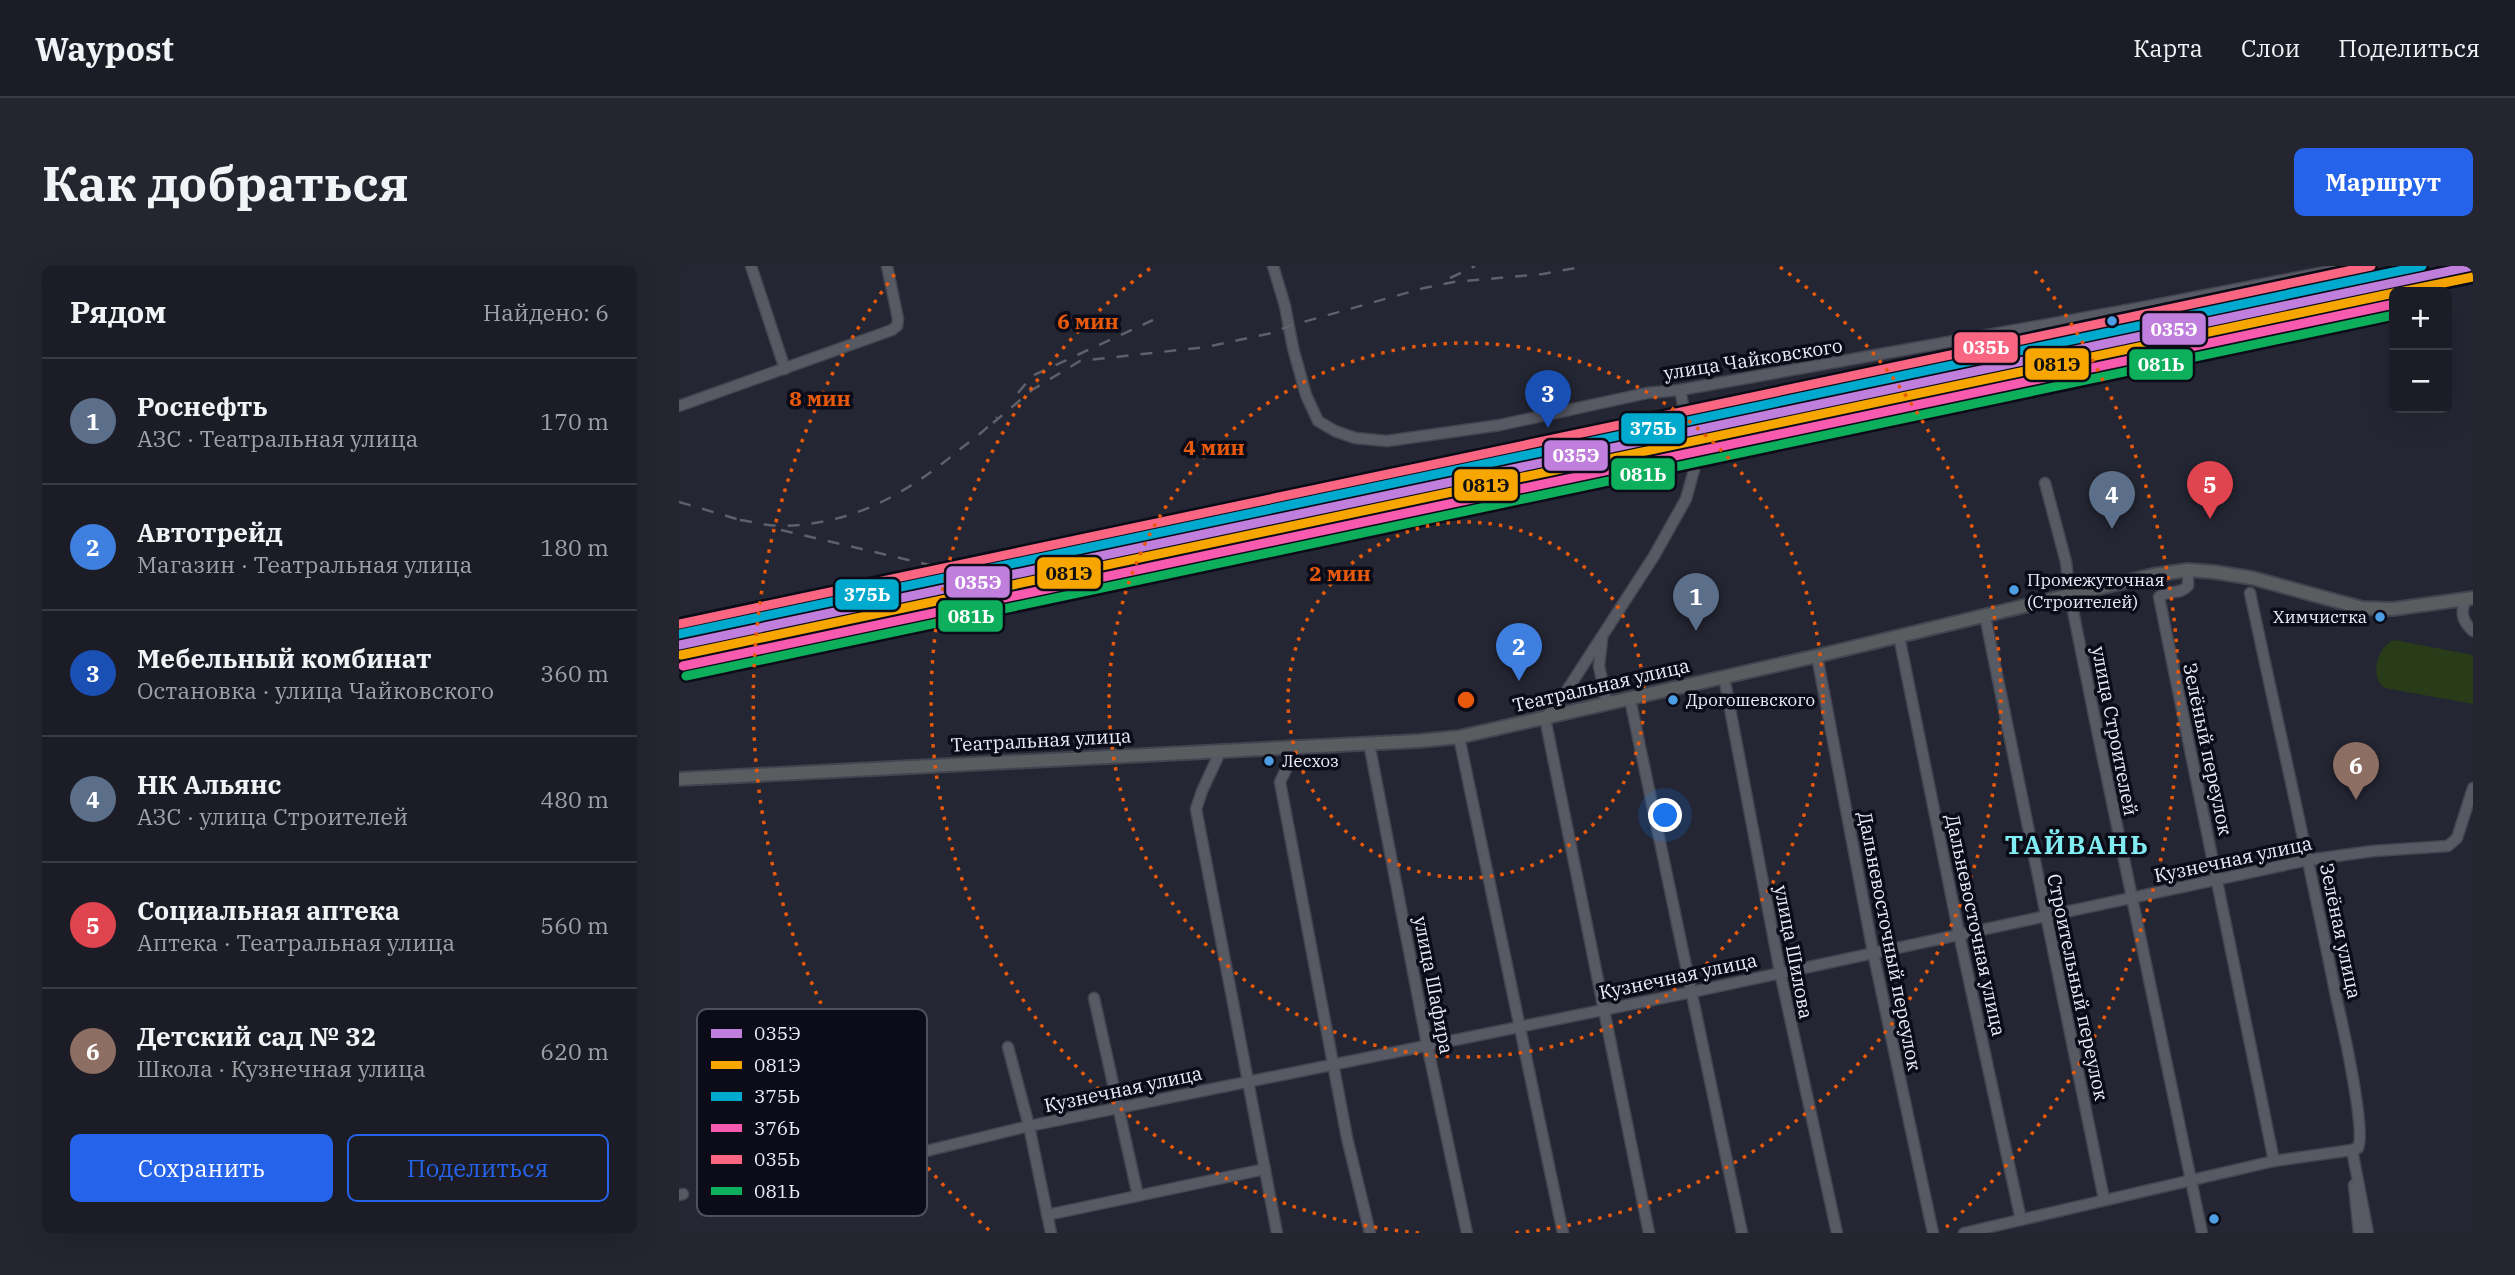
<!DOCTYPE html>
<html lang="ru">
<meta charset="utf-8">
<style>
:root{--surface:#1b1c26;--page:#24252e;--text:#f1f3f6;--muted:#a0a1a7;--line:#393a43;--accent:#2563eb}
body{margin:0;font-family:"IBM Plex Serif",serif;background:var(--page);color:var(--text)}
.controls{position:absolute;right:21px;top:21px;display:grid;overflow:hidden;border-radius:10px;box-shadow:0 7px 28px #0002}
.controls button{width:63px;height:63px;display:grid;place-items:center;padding:0;border:0;border-bottom:2px solid var(--line);background:var(--surface);color:var(--text);font:35px sans-serif}
.you{position:absolute;left:987px;top:550px;width:24px;height:24px;margin:-18px;border:5px solid #fff;border-radius:50%;background:#1a73e8;box-shadow:0 0 0 10px #1a73e833}
.badge{display:grid;place-items:center;width:46px;height:46px;border-radius:50%;background:var(--accent);color:#fff;font-size:23px;font-weight:700}
.pin{position:absolute;translate:-50% -58px;filter:drop-shadow(0 2px 4px #0008)}
.pin::after{content:'';position:absolute;top:37px;width:24px;height:21px;background:inherit;clip-path:polygon(0 0,100% 0,50% 100%)}
.list{margin:0;padding:0;list-style:none}
h2{display:flex;justify-content:space-between;align-items:center;height:91px;margin:0;padding:0 28px;font-size:30px}
h2 small{font-size:23px;font-weight:400;color:var(--muted)}
.list li{display:grid;grid-template-columns:46px 1fr auto;gap:21px;align-items:center;box-sizing:border-box;height:126px;padding:0 28px;border-top:2px solid var(--line)}
.list b{display:block;font-size:26px;white-space:nowrap}
.list p{margin:0;font-size:23px;white-space:nowrap;color:var(--muted)}
.list em{font-size:23px;font-style:normal;color:var(--muted)}
.actions{display:flex;gap:14px;padding:21px 28px}
.actions a{flex:1;padding:16px 0;border:2px solid var(--accent);border-radius:10px;text-align:center;font-size:24px;color:var(--accent)}
.actions .main{background:var(--accent);color:#fff}
.map{position:relative;flex:none;width:1794px;height:967px;overflow:hidden;border-radius:10px}
header{display:flex;align-items:center;gap:42px;box-sizing:border-box;height:98px;padding:0 35px;background:var(--surface);border-bottom:2px solid var(--line)}
header strong{font-size:33px}
nav{display:flex;gap:38px;margin-inline-start:auto;font-size:24px}
.intro{display:flex;align-items:center;justify-content:space-between;box-sizing:border-box;height:168px;padding:0 42px}
h1{margin:0;font-size:49px}
.button{padding:18px 32px;border-radius:10px;background:var(--accent);color:#fff;font-size:24px;font-weight:700}
main{display:flex;gap:42px;padding:0 42px}
aside{flex:1;background:var(--surface);border-radius:10px;box-shadow:0 7px 28px #0002}
.map>svg:first-child{display:block}
.green{fill:#283c19}
.lines{fill:none;stroke-linecap:round;stroke-linejoin:round}
.minor-casing{stroke:#42444f;stroke-width:13}
.major-casing{stroke:#42444f;stroke-width:16}
.minor{stroke:#575963;stroke-width:10}
.major{stroke:#595d5f;stroke-width:12}
.rail{stroke:#5e606a;stroke-width:2.5;stroke-dasharray:12 12;stroke-linecap:butt}
.rail-1-casing{stroke:#0b0c17;stroke-width:14}
.rail-2-casing{stroke:#0b0c17;stroke-width:14}
.rail-3-casing{stroke:#0b0c17;stroke-width:14}
.rail-4-casing{stroke:#0b0c17;stroke-width:14}
.rail-5-casing{stroke:#0b0c17;stroke-width:14}
.rail-6-casing{stroke:#0b0c17;stroke-width:14}
.rail-1{stroke:#c07fdc;stroke-width:9}
.rail-2{stroke:#f7a600;stroke-width:9}
.rail-3{stroke:#00a9ce;stroke-width:9}
.rail-4{stroke:#f75aaf;stroke-width:9}
.rail-5{stroke:#fa6682;stroke-width:9}
.rail-6{stroke:#0daf5c;stroke-width:9}
.ring{fill:none;stroke:#e8590c;stroke-width:3.5;stroke-dasharray:3.5 7}
.bus-dot{fill:#4d9ee5;stroke:#0b0c17;stroke-width:2.5}
.labels{text-anchor:middle;dominant-baseline:central;stroke-width:7;stroke-linejoin:round;paint-order:stroke}
.bus-label{font-size:17px;fill:#e9edfd;stroke:#0b0c17;text-anchor:start}
.street-label{font-size:19px;fill:#e9edfd;stroke:#0b0c17}
.district-label{font-size:26px;font-weight:bold;letter-spacing:2px;fill:#80ecf1;stroke:#0b0c17}
.key{fill:#0b0c17;stroke:#4e505c;stroke-width:2}
.key-label{font-size:19px;fill:#e9edfd}
.centre{fill:#e8590c;stroke:#0b0c17;stroke-width:3.5}
.ring-label{font-size:21px;text-anchor:middle;font-weight:bold;fill:#e8590c;stroke:#0b0c17;stroke-width:7;stroke-linejoin:round;paint-order:stroke}
.line-badge{stroke:#0b0c17;stroke-width:2.5}
.badge-label{font-size:19px;text-anchor:middle;font-weight:bold;fill:#fff}
.pale-badge-label{font-size:19px;text-anchor:middle;font-weight:bold;fill:#111}
</style>
<header>
<strong>Waypost</strong>
<nav><a>Карта</a><a>Слои</a><a>Поделиться</a></nav>
</header>
<div class="intro"><h1>Как добраться</h1><a class="button">Маршрут</a></div>
<main>
<aside>
<h2>Рядом<small>Найдено: 6</small></h2>
<ul class="list">
<li><span class="badge" style="background:#5c6f8a">1</span><div><b>Роснефть</b><p>АЗС · Театральная улица</p></div><em>170 m</em></li>
<li><span class="badge" style="background:#3f7fe0">2</span><div><b>Автотрейд</b><p>Магазин · Театральная улица</p></div><em>180 m</em></li>
<li><span class="badge" style="background:#1a4fb4">3</span><div><b>Мебельный комбинат</b><p>Остановка · улица Чайковского</p></div><em>360 m</em></li>
<li><span class="badge" style="background:#5c6f8a">4</span><div><b>НК Альянс</b><p>АЗС · улица Строителей</p></div><em>480 m</em></li>
<li><span class="badge" style="background:#e0444e">5</span><div><b>Социальная аптека</b><p>Аптека · Театральная улица</p></div><em>560 m</em></li>
<li><span class="badge" style="background:#8d6e63">6</span><div><b>Детский сад № 32</b><p>Школа · Кузнечная улица</p></div><em>620 m</em></li>
</ul>
<div class="actions"><a class="main">Сохранить</a><a>Поделиться</a></div>
</aside>
<div class="map">
<svg width="1794" height="967" viewBox="0 0 1794 967">
<rect width="100%" height="100%" fill="#242633"/>
<path class="green" d="M1715,374L1794,389V438L1706,422C1690,412 1698,380 1715,374Z"/>
<g class="lines">
<defs>
<g id="minor">
<path d="M72,0L106,103"/>
<path d="M594,0L606,40L614,82L627,129L639,155L656,165L676,172L708,175L821,159L968,127L1001,124L1465,41L1677,0"/>
<path d="M0,140L213,64L218,60L219,53L208,0"/>
<path d="M1366,217L1387,296L1391,330L1417,459L1523,967"/>
<path d="M1509,304V320C1501,329 1488,324 1480,331L1595,895"/>
<path d="M1787,333C1781,347 1783,355 1794,365"/>
<path d="M1306,350L1425,933"/>
<path d="M1220,370L1280,668L1342,954"/>
<path d="M923,373L920,400L928,438"/>
<path d="M1138,390L1194,686L1254,967"/>
<path d="M1045,411L1101,706L1158,967"/>
<path d="M951,433L1063,967"/>
<path d="M780,471L884,967"/>
<path d="M690,477L748,778L788,967"/>
<path d="M618,480L601,516L668,872L691,967"/>
<path d="M542,484L523,525L517,543L598,967"/>
<path d="M415,732L459,930"/>
<path d="M329,781L350,860L372,967"/>
<path d="M1673,884L1689,967"/>
<path d="M239,887L350,860L1013,726L1629,594L1694,585L1769,580L1778,572L1794,522"/>
<path d="M1675,919L1680,967"/>
<path d="M0,929L4,928"/>
<path d="M368,949L586,903"/>
<path d="M970,967L866,452L881,435L975,290L1007,233L1015,204L1014,188L1001,124"/>
<path d="M1285,967L1595,895L1673,884L1679,882C1687,864 1664,761 1658,735C1631,599 1600,463 1571,327"/>
</g>
<path id="major" d="M0,513L739,475L780,471L1138,390L1474,309L1509,304L1535,306L1573,312L1683,342L1714,343L1794,332"/>
</defs>
<use href="#minor" class="minor-casing"/>
<use href="#major" class="major-casing"/>
<use href="#minor" class="minor"/>
<use href="#major" class="major"/>
<g class="rail">
<path d="M771,12L796,0"/>
<path d="M339,127L353,110L474,54"/>
<path d="M314,157L353,124L401,95L527,81L593,67L610,60L745,22L775,16L864,8L907,0"/>
<path d="M0,236L68,256"/>
<path d="M61,254C75,256 90,260 103,260C172,258 222,231 274,189C288,177 306,166 318,151"/>
<path d="M102,264L255,300L294,302"/>
<path d="M0,356L58,344L177,334L905,181L976,173"/>
</g>
<defs>
<path id="rail-1" d="M0,379L1794,0"/>
<g id="rail-2">
<path d="M1721,26L1794,11"/>
<path d="M2,389L1715,27"/>
</g>
<path id="rail-3" d="M0,368L1743,0"/>
<path id="rail-4" d="M4,400L1715,38"/>
<path id="rail-5" d="M0,358L1692,0"/>
<path id="rail-6" d="M7,410L1715,49"/>
</defs>
<use href="#rail-1" class="rail-1-casing"/>
<use href="#rail-2" class="rail-2-casing"/>
<use href="#rail-3" class="rail-3-casing"/>
<use href="#rail-4" class="rail-4-casing"/>
<use href="#rail-5" class="rail-5-casing"/>
<use href="#rail-6" class="rail-6-casing"/>
<use href="#rail-1" class="rail-1"/>
<use href="#rail-2" class="rail-2"/>
<use href="#rail-3" class="rail-3"/>
<use href="#rail-4" class="rail-4"/>
<use href="#rail-5" class="rail-5"/>
<use href="#rail-6" class="rail-6"/>
</g>
<g class="ring">
<circle cx="787" cy="434" r="178"/>
<circle cx="787" cy="434" r="357"/>
<path d="M740 967A535 535 0 0 1 473 1M1101 1A535 535 0 0 1 834 967"/>
<path d="M310 964A713 713 0 0 1 218 5M1356 5A713 713 0 0 1 1264 964"/>
</g>
<g class="bus-dot">
<circle cx="1433" cy="55" r="6"/>
<circle cx="1335" cy="324" r="6"/>
<circle cx="1701" cy="351" r="6"/>
<circle cx="994" cy="434" r="6"/>
<circle cx="590" cy="495" r="6"/>
<circle cx="1535" cy="953" r="6"/>
</g>
<g class="labels">
<g class="bus-label">
<text x="1348" y="314">Промежуточная<tspan x="1348" dy="22">(Строителей)</tspan></text>
<text x="1688" y="351" text-anchor="end">Химчистка</text>
<text x="1007" y="434">Дрогошевского</text>
<text x="603" y="495">Лесхоз</text>
</g>
<g class="street-label">
<text transform="translate(1074 93) rotate(-9)">улица Чайковского</text>
<text transform="translate(922 419) rotate(-13)">Театральная улица</text>
<text transform="translate(1436 465) rotate(79)">улица Строителей</text>
<text transform="translate(362 474) rotate(-3)">Театральная улица</text>
<text transform="translate(1529 483) rotate(78)">Зелёный переулок</text>
<text transform="translate(1554 593) rotate(-12)">Кузнечная улица</text>
<text transform="translate(1297 659) rotate(78)">Дальневосточная улица</text>
<text transform="translate(1662 665) rotate(78)">Зелёная улица</text>
<text transform="translate(1211 675) rotate(79)">Дальневосточный переулок</text>
<text transform="translate(1115 686) rotate(79)">улица Шилова</text>
<text transform="translate(999 710) rotate(-12)">Кузнечная улица</text>
<text transform="translate(755 719) rotate(79)">улица Шафира</text>
<text transform="translate(1399 721) rotate(78)">Строительный переулок</text>
<text transform="translate(444 823) rotate(-12)">Кузнечная улица</text>
</g>
<g class="district-label">
<text x="1398" y="578">ТАЙВАНЬ</text>
</g>
</g>
<rect x="18" y="743" width="230" height="207" rx="10" class="key"/>
<rect x="32" y="763" width="31" height="9" fill="#c07fdc"/>
<rect x="32" y="795" width="31" height="8" fill="#f7a600"/>
<rect x="32" y="826" width="31" height="9" fill="#00a9ce"/>
<rect x="32" y="858" width="31" height="8" fill="#f75aaf"/>
<rect x="32" y="889" width="31" height="9" fill="#fa6682"/>
<rect x="32" y="921" width="31" height="8" fill="#0daf5c"/>
<g class="key-label">
<text x="75" y="774">035Э</text>
<text x="75" y="806">081Э</text>
<text x="75" y="837">375Ь</text>
<text x="75" y="869">376Ь</text>
<text x="75" y="900">035Ь</text>
<text x="75" y="932">081Ь</text>
</g>
<circle cx="787" cy="434" r="10" class="centre"/>
<g class="ring-label">
<text x="409" y="63">6 мин</text>
<text x="141" y="140">8 мин</text>
<text x="535" y="189">4 мин</text>
<text x="661" y="315">2 мин</text>
</g>
<g class="line-badge">
<rect x="1462" y="46" width="66" height="34" rx="7" fill="#c07fdc"/>
<rect x="1274" y="65" width="66" height="33" rx="7" fill="#fa6682"/>
<rect x="1345" y="81" width="66" height="34" rx="7" fill="#f7a600"/>
<rect x="1449" y="82" width="66" height="33" rx="7" fill="#0daf5c"/>
<rect x="941" y="146" width="66" height="33" rx="7" fill="#00a9ce"/>
<rect x="864" y="173" width="66" height="33" rx="7" fill="#c07fdc"/>
<rect x="931" y="191" width="66" height="34" rx="7" fill="#0daf5c"/>
<rect x="774" y="202" width="66" height="34" rx="7" fill="#f7a600"/>
<rect x="357" y="290" width="66" height="34" rx="7" fill="#f7a600"/>
<rect x="266" y="299" width="66" height="34" rx="7" fill="#c07fdc"/>
<rect x="155" y="312" width="66" height="33" rx="7" fill="#00a9ce"/>
<rect x="258" y="333" width="67" height="34" rx="7" fill="#0daf5c"/>
</g>
<g class="badge-label">
<text x="1495" y="70">035Э</text>
<text x="1307" y="88">035Ь</text>
<text x="1482" y="105">081Ь</text>
<text x="974" y="169">375Ь</text>
<text x="897" y="196">035Э</text>
<text x="964" y="215">081Ь</text>
<text x="299" y="323">035Э</text>
<text x="188" y="335">375Ь</text>
<text x="292" y="357">081Ь</text>
</g>
<g class="pale-badge-label">
<text x="1378" y="105">081Э</text>
<text x="807" y="226">081Э</text>
<text x="390" y="314">081Э</text>
</g>
</svg>
<div class="controls">
<button>+</button>
<button>−</button>
</div>
<div class="you"></div>
<div class="pin badge" style="left:1017px;top:365px;background:#5c6f8a">1</div>
<div class="pin badge" style="left:840px;top:415px;background:#3f7fe0">2</div>
<div class="pin badge" style="left:869px;top:162px;background:#1a4fb4">3</div>
<div class="pin badge" style="left:1433px;top:263px;background:#5c6f8a">4</div>
<div class="pin badge" style="left:1531px;top:253px;background:#e0444e">5</div>
<div class="pin badge" style="left:1677px;top:534px;background:#8d6e63">6</div>
</div>
</main>
